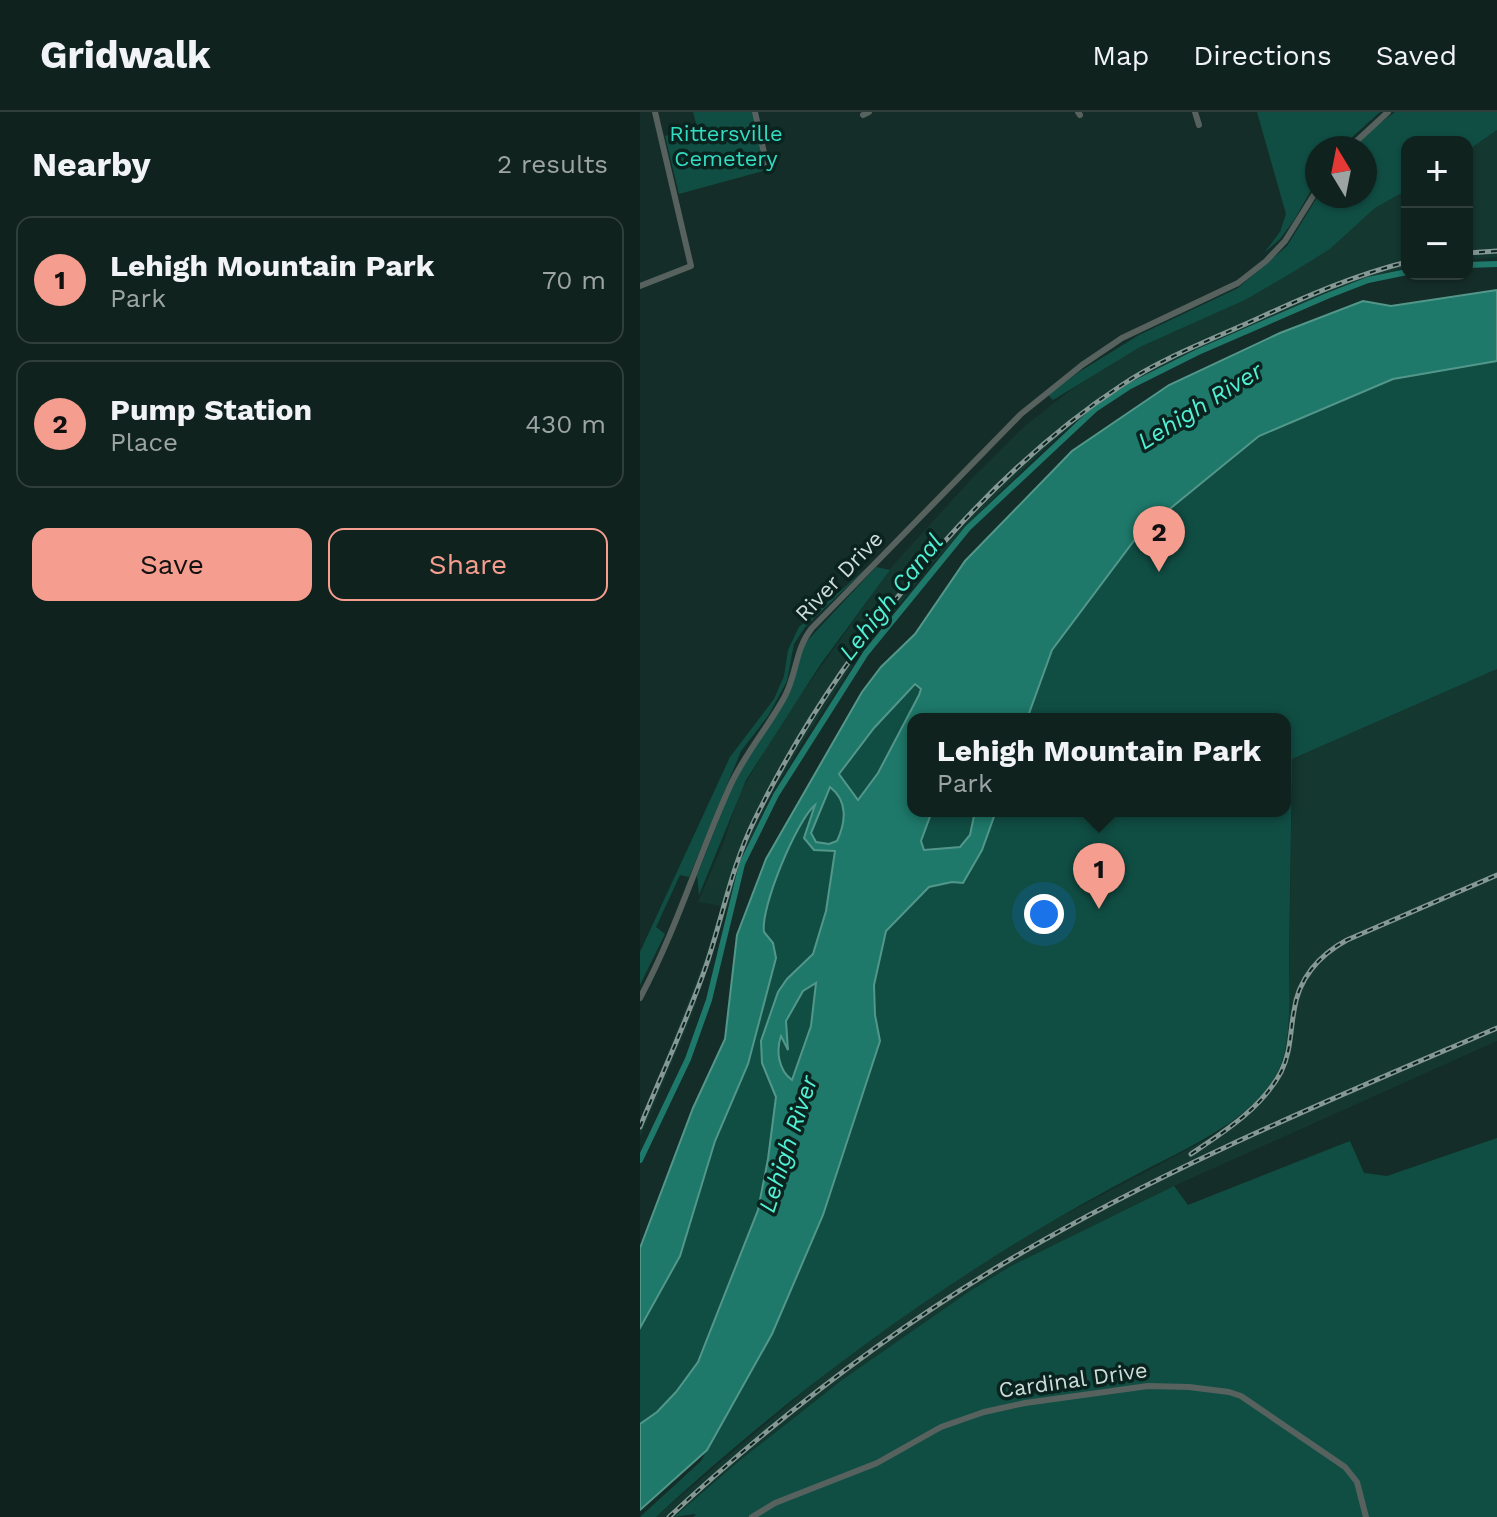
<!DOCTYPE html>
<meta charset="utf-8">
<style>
:root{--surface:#10221e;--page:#1e2f2b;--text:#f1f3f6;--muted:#9ca4a4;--line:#303f3c;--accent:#f59d8f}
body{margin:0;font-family:"Work Sans",sans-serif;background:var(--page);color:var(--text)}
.controls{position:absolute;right:24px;top:24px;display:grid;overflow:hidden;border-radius:16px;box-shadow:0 2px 6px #0004}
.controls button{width:72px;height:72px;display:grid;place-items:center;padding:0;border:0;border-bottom:2px solid var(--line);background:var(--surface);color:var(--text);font:40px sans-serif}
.compass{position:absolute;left:665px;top:24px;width:72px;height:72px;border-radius:50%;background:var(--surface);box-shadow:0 2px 6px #0004;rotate:350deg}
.you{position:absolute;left:404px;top:802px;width:28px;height:28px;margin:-20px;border:6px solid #fff;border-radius:50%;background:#1a73e8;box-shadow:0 0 0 12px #1a73e833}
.badge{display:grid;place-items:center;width:52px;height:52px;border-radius:50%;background:var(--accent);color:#111;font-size:26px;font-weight:700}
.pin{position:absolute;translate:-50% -66px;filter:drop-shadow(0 2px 4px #0008)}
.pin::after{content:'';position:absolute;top:42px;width:28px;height:24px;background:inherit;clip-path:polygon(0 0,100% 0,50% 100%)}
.popup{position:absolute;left:267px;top:601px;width:384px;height:104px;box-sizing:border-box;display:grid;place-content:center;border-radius:16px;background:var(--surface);filter:drop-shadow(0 2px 6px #0005);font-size:26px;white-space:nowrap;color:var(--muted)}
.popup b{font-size:30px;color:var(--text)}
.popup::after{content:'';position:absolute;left:50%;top:100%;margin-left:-16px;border:16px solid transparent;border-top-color:var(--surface)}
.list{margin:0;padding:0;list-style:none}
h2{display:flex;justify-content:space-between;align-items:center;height:104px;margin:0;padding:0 32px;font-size:34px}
h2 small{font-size:26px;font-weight:400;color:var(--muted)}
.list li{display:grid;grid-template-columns:52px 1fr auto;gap:24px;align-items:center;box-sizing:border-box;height:128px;margin:0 16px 16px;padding:0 16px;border:2px solid var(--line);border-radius:16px}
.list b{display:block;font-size:30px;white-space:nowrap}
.list p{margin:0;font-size:26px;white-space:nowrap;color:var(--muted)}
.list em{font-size:26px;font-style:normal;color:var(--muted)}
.actions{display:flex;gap:16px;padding:24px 32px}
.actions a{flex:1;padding:18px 0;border:2px solid var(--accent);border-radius:16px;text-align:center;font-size:28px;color:var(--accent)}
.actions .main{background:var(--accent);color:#111}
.map{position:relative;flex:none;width:857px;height:1405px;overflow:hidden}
header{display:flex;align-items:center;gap:48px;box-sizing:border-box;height:112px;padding:0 40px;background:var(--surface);border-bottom:2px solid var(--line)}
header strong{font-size:38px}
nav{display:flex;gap:44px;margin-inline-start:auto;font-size:28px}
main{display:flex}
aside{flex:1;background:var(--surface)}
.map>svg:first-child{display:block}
.built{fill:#143730}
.green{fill:#104e44}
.water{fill:#1e796a;stroke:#53978b;stroke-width:2;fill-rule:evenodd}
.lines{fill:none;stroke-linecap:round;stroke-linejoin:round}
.canal{stroke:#1e796a;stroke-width:6}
.street{stroke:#57625f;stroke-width:6}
.rail-casing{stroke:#869894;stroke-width:5}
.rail{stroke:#0a231e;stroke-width:2;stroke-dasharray:6;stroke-linecap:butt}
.labels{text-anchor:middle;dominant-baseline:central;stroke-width:7;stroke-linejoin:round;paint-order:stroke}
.park-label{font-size:22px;fill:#33dcc2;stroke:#0a231e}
.street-label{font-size:22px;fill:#cfddd9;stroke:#0a231e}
.water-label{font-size:24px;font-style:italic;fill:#52f1d6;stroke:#0a231e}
</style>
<header>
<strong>Gridwalk</strong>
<nav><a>Map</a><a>Directions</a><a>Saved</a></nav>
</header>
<main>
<aside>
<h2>Nearby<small>2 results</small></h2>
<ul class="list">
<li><span class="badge">1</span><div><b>Lehigh Mountain Park</b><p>Park</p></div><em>70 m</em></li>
<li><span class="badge">2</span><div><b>Pump Station</b><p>Place</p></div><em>430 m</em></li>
</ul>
<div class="actions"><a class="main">Save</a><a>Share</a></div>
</aside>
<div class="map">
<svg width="857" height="1405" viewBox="0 0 857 1405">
<rect width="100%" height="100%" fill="#152d28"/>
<g class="built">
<path d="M857,18V145L827,148V39Z"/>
<path d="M767,78V156L732,165L669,190L490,272L430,314L399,342L336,404L288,457L220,542L163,629L128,689L107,735L52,903L0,1026V1010L64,850L81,794L58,790L83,732L100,681L140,612L254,452L334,364L386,313L428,280L466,254L500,235L605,188L650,162L690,137L735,96Z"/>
<path d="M857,557V929L534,1074L371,1154L202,1268L99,1349L34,1405H16L196,1252L300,1178L407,1112L575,1023L616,988L640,957L645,938L649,885L652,647Z"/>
</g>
<g class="green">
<path d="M53,0H112L127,58L39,82L25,24L57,15Z"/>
<path d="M617,0H740L700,36H677V68L654,108L640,127L624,141L640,120L646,102Z"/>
<path d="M755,0H857V18L827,39V30H767V78L735,96L690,137L650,162L605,188L500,235L413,288L408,283L439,260L499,223L598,176L647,134L678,84H725V36H714L731,18Z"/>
<path d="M857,249V557L652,647C651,714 650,780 649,847C649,879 652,925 640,955C620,1004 547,1036 503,1059C325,1152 163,1269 16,1405H0L61,1349L132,1222L183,1104L240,929L235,903L234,873L246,819L290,775L312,770L342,738L356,699H645V607H387L412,538L499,422L619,324L753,267Z"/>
<path d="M231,452L165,515L154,532L147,569L128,604L101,639L49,765L40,763L16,815L25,822L0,873V840L90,645L134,587L144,564L148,538L159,515Z"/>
<path d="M236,455L250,458L180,553L106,668L59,783L57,763L88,685L104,650L145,588L166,530Z"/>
<path d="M275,572L281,577L279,583L238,661L218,689L198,662L234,616Z"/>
<path d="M190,675C207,690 206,710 197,729L190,732L176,730L171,721Z"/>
<path d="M175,692L165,721L174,738L195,739L186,799L173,843L147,867L138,880L121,929L122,951L136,984L128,1047L118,1098L58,1250L36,1280L17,1300L0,1312V1216L40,1144L75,1029L108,952L136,846L133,831L124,820C120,796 158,708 175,692Z"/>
<path d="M292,699H335C332,735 318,740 285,738L281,729Z"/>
<path d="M177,871L171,914L152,968C138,958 137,938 141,922L145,934L148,929C147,923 145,916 146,910C148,895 163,874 177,871Z"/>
<path d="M857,1026V1405H53L56,1403L54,1402L34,1405L99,1349L202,1268L330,1179L371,1154L534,1074L548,1093L710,1029L724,1061L747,1064Z"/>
</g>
<path class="water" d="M857,178V249L753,267L619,324L499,422L412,538L387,607H273V699H292L281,729L284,738L320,735L330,723L335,699H356L342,738L323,771L312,770L289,775L246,819L234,873L235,903L240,929L183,1103L132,1222L67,1338L0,1398V1312L17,1300L36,1280L58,1250L118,1098L128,1047L136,985L122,951L121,929L138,880L147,867L173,842L186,799L195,739L174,738L164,726L175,693C157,708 120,796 124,820L133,831L136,846L108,952L75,1029L40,1144L0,1216V1136L53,996L85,927L97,823L126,747L222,580L241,555L275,522L325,449L432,339L529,273L640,221L723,189L751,194ZM275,572L281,577L279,583L238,661L218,688L199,662L234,616ZM190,675C208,689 206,710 197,729L189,732L176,730L171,721ZM176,871L171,914L152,968C138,958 136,938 141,924L148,938L146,909L163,879Z"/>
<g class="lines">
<g class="canal">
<path d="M827,153L857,152"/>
<path d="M0,1048L48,947L69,888L102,752L136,683L226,541L328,416L455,297L490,274L558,240L687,184L728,168L767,160"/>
</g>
<g class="street">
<path d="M115,0L128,59"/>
<path d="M438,0L440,3"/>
<path d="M555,0L559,13"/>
<path d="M223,3L229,0"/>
<path d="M709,36L748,0"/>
<path d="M0,174L51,154L15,0"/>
<path d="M0,886C37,817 59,742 91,672C106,640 129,614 145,584C157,561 155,537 172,516L381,302L442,253L482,226L598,171L626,149L645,129L677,78"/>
<path d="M112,1405L135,1391L237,1351L301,1315L344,1300L385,1291L508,1274L549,1275L589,1280L601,1284L705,1355L717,1370L726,1405"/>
</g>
<defs>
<g id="rail">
<path d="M827,141L857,139"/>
<path d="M0,1015C22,961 48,907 67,851C83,803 92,753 115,707C192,550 335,369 482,273C524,245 573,227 619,206C667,184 715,163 767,150"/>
<path d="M551,1042C584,1020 622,996 641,960C651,940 650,920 654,899C658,867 679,843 707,828L857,763"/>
<path d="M29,1405C134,1308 248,1220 371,1147C526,1055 692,987 857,916"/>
</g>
</defs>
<use href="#rail" class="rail-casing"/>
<use href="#rail" class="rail"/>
</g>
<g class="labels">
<g class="park-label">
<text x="86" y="21">Rittersville<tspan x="86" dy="25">Cemetery</tspan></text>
</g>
<g class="street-label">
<text transform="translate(199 464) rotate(-46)">River Drive</text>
<text transform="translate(433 1268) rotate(-8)">Cardinal Drive</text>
</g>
<g class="water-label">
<text transform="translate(560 294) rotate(-32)">Lehigh River</text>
<text transform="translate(251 485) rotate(-52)">Lehigh Canal</text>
<text transform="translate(148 1032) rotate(-72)">Lehigh River</text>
</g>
</g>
</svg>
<div class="controls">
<button>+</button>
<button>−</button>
</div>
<svg class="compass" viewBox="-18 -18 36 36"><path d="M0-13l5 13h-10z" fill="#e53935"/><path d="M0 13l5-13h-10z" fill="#9ca4a4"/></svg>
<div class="you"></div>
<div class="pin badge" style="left:459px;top:797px">1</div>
<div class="popup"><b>Lehigh Mountain Park</b>Park</div>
<div class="pin badge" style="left:519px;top:460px">2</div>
</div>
</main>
